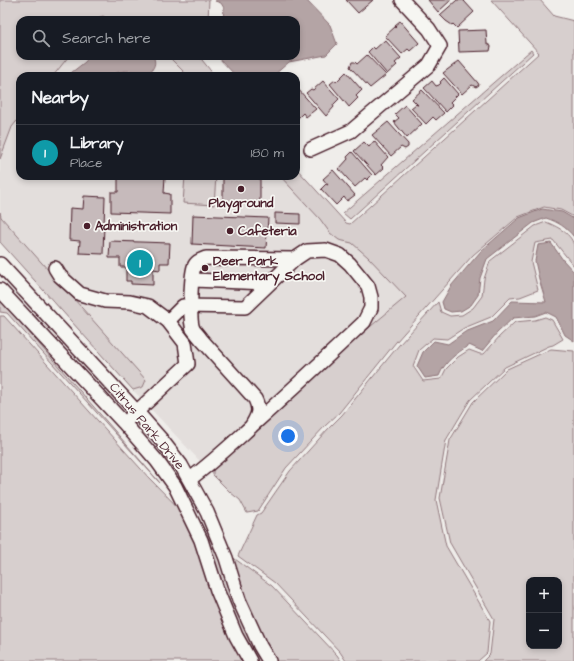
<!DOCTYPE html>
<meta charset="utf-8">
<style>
:root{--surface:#171b24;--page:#242831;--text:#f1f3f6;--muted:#9ea1a6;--line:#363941;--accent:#0b8043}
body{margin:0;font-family:"Architects Daughter",sans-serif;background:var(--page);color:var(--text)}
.controls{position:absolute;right:12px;bottom:12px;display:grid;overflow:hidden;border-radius:8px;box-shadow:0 2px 6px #0003}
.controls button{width:36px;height:36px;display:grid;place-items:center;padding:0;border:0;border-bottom:1px solid var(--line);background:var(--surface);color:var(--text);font:20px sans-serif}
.you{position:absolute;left:288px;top:436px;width:14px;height:14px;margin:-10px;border:3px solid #fff;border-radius:50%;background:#1a73e8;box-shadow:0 0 0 6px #1a73e833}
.badge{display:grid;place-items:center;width:26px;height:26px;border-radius:50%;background:var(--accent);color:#fff;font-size:13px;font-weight:700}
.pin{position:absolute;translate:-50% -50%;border:2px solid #fff;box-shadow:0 1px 4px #0006}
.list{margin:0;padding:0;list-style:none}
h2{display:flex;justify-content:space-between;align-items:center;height:52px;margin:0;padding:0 16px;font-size:17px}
h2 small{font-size:13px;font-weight:400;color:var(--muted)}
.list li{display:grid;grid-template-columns:26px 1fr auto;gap:12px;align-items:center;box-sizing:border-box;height:56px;padding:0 16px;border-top:1px solid var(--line)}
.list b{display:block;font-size:15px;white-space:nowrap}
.list p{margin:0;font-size:13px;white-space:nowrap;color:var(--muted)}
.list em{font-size:13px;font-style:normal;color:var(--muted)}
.icon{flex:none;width:22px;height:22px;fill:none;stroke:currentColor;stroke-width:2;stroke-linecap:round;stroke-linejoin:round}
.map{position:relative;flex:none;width:574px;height:661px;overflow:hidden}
.search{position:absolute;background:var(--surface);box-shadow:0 2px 6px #0003;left:16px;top:16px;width:284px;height:44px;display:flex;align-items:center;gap:10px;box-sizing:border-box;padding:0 14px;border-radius:12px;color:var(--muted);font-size:15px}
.panel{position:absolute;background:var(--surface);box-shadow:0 2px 6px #0003;left:16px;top:72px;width:284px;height:108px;border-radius:12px}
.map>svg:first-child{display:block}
.built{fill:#e3dedc}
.green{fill:#d7cfce;stroke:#90777c;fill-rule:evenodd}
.water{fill:#b4a4a5;stroke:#8a6f74}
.building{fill:#c6babb;stroke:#4a1f2b}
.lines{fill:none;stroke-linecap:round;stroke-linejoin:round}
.minor-casing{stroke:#4a1f2b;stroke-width:16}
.minor{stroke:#f6f6f2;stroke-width:13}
.poi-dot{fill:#4a1f2b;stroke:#f6f6f2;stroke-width:1.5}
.labels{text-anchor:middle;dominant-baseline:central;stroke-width:3.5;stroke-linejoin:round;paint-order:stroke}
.poi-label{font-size:13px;font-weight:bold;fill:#4a1f2b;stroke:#f6f6f2;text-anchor:start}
.street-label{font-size:13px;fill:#4a1f2b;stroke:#f6f6f2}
</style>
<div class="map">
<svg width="574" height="661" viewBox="0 0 574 661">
<rect width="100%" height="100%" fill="#efedea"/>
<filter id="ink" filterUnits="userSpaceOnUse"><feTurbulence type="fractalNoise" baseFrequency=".025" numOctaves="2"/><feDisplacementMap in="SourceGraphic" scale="8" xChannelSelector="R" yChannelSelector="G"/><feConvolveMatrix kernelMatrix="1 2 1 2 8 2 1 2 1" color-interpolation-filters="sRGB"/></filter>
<g filter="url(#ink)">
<path class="built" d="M31,56H190L208,76H20V176H296L410,295L213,475L133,390L0,242V87Z"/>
<g class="green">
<path d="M0,0H209L208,20H109L103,16L91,20H20V56H69L53,76H20V117L12,127L0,159Z"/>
<path d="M491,0H540L554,16L574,21V217L561,210L544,207L518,217L473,255L396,342L339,413L325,426L286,468L258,511L247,513L240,500L231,493L213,475V468L353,341L406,297L368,257L352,243L339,240L330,233L320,219L280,176H296V168L346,223L350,224L539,53Z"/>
<path d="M531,50L533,53L350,219L343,213Z"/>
<path d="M168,56H203L202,60L215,76H188Z"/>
<path d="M185,176H216L214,205L183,203Z"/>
<path d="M0,212L1,217L146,380L143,387L133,390L0,242Z"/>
<path d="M546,222C556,226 573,234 574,247C574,253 574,260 574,266L553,240L535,243L531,262L538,290L520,297L510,298L491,317L464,328L447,339L433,338L419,350L413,366L423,381L441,379L446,369L458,357L469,350L480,354H484L500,336L515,322L535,320L545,317L552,320L563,339L553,345L549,346L505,367L470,400L446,440L436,500L446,546L490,621L487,653L478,661H346L340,652L275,583L238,556L257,515L261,513L290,471L328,429L342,415L399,345L438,302L441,312L450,316L462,315L473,308L482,296L484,279L490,261L535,226Z"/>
<path d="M0,299L160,483L7,313L0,312Z"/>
<path d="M0,316H4L149,478L213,543L272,586L337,655L341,661H0Z"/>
<path d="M551,349L574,351V661H483L490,654L494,619L450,543L440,498L450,440L473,402L507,369ZM529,580H559V646H529Z"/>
</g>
<g class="water">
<path d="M217,0H306L330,25L337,44L326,55L289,62L273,76H236L217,56H296V20H223L224,8L221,3L215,1Z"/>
<path d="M90,56H153C156,62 155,66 151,71C136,72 122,68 109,76H67L85,62Z"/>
<path d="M542,209L562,212L574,219V237C566,227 558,222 546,218L533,223L487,259L480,278L478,295L471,305L461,311L451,312L444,309L442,302L451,286L481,251L519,218Z"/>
<path d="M551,243L563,260L574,272V341L565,335L556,317L546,312L535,316L513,318L497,333L482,351L469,345C456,354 445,361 439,376L425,378L417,366L423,352L434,341L448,344L465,332L493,321L512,301L546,302L539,279L535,261L538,245Z"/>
</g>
<g class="building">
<path d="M346,0H373L358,13Z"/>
<path d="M428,0H451L438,12Z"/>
<path d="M457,0H465L464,1L474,12L457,28L453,24L452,25L446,21L440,15Z"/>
<path d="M400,21L419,43L410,51L408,49L402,54L385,36L396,26L395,25Z"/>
<path d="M486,30L487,44L491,46L490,51L459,52L458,31Z"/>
<path d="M385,40L401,58L395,63L397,65L387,74L368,52L373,47L375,49Z"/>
<path d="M367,55L386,75L370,88L350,67L352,62H355L357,64Z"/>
<path d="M459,61L478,83L479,85L476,87L472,85L462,94L443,73Z"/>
<path d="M346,72L362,90L356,96L358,98L349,107L330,84L335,80L336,82Z"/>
<path d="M444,78L458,94L450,102L453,105L446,112L424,88L432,81L436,86L439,85L441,83L440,82Z"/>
<path d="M323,81L339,99L333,105L334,107L326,116L306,93L311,89L313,90Z"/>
<path d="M297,88L316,109L306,117L303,113L297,119L296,118Z"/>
<path d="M422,90L444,113L436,120L433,117L426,124L411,108L416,104L417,105H418L412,99Z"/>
<path d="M405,105L422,124L407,138L394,122L399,118L395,114Z"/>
<path d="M388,122L408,144V147L405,149L401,147L391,156L372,135Z"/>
<path d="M374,141L388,157L381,165L384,168L376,175L354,151L364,142L369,147Z"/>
<path d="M352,152L372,175L367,180L365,178L355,187L339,169L348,159L347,157Z"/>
<path d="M333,170L355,195L347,201L344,197L336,205L321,189L326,184L328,185L323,179Z"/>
<path d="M118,176H165L164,193L170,194V214L111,212V192H118Z"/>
<path d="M223,176H260V203L223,202Z"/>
<path d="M84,196L105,197L103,254L79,253L80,241L69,240L70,208L83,209Z"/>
<path d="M275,213L300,214V224L275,223Z"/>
<path d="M193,215L268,218L266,248L192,244Z"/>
<path d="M110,241L170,243L169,263H160V270L153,269V285L131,284V281H126V267H120V258H109Z"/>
</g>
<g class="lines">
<defs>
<g id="minor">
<path d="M311,149L351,131L429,65L440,46L429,29L402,0"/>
<path d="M0,264L136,411L160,438L181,465L207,512L226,558L239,600L260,646L269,661"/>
<path d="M55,268L60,276L80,294L105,301L130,302L148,306L168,321L185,343L188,364L131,417"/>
<path d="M193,280L269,283"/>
<path d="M0,290L124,423L157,461L175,486L201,540L217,590L236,636L250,661"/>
<path d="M168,321L183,306L245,307L295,259"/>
<path d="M190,479C213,462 234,442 255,423C292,390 328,356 364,322L371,308V297L368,286L350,264L340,255L326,250L307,251L295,259L206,258C201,260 196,261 194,267C191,276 189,320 193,329C195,332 199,336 201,339L255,399C261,411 257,416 251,427"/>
</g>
</defs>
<use href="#minor" class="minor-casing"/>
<use href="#minor" class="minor"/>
</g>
</g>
<g class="poi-dot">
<circle cx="241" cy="189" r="4"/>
<circle cx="87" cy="226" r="4"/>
<circle cx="230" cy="231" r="4"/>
<circle cx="205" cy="268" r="4"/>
</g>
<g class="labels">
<g class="poi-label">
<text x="241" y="203" text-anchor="middle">Playground</text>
<text x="95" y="226">Administration</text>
<text x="238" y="231">Cafeteria</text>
<text x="213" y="261">Deer Park<tspan x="213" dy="15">Elementary School</tspan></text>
</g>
<g class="street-label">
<text transform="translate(147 426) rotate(50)">Citrus Park Drive</text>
</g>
</g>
</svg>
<div class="controls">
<button>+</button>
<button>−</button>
</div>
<div class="you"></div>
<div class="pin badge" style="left:140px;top:263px;background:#0f9aa8">1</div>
<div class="search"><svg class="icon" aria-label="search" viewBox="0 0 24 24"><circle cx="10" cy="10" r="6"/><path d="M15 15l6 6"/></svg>Search here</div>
<section class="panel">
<h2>Nearby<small></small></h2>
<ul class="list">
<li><span class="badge" style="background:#0f9aa8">1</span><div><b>Library</b><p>Place</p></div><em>180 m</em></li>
</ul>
</section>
</div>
